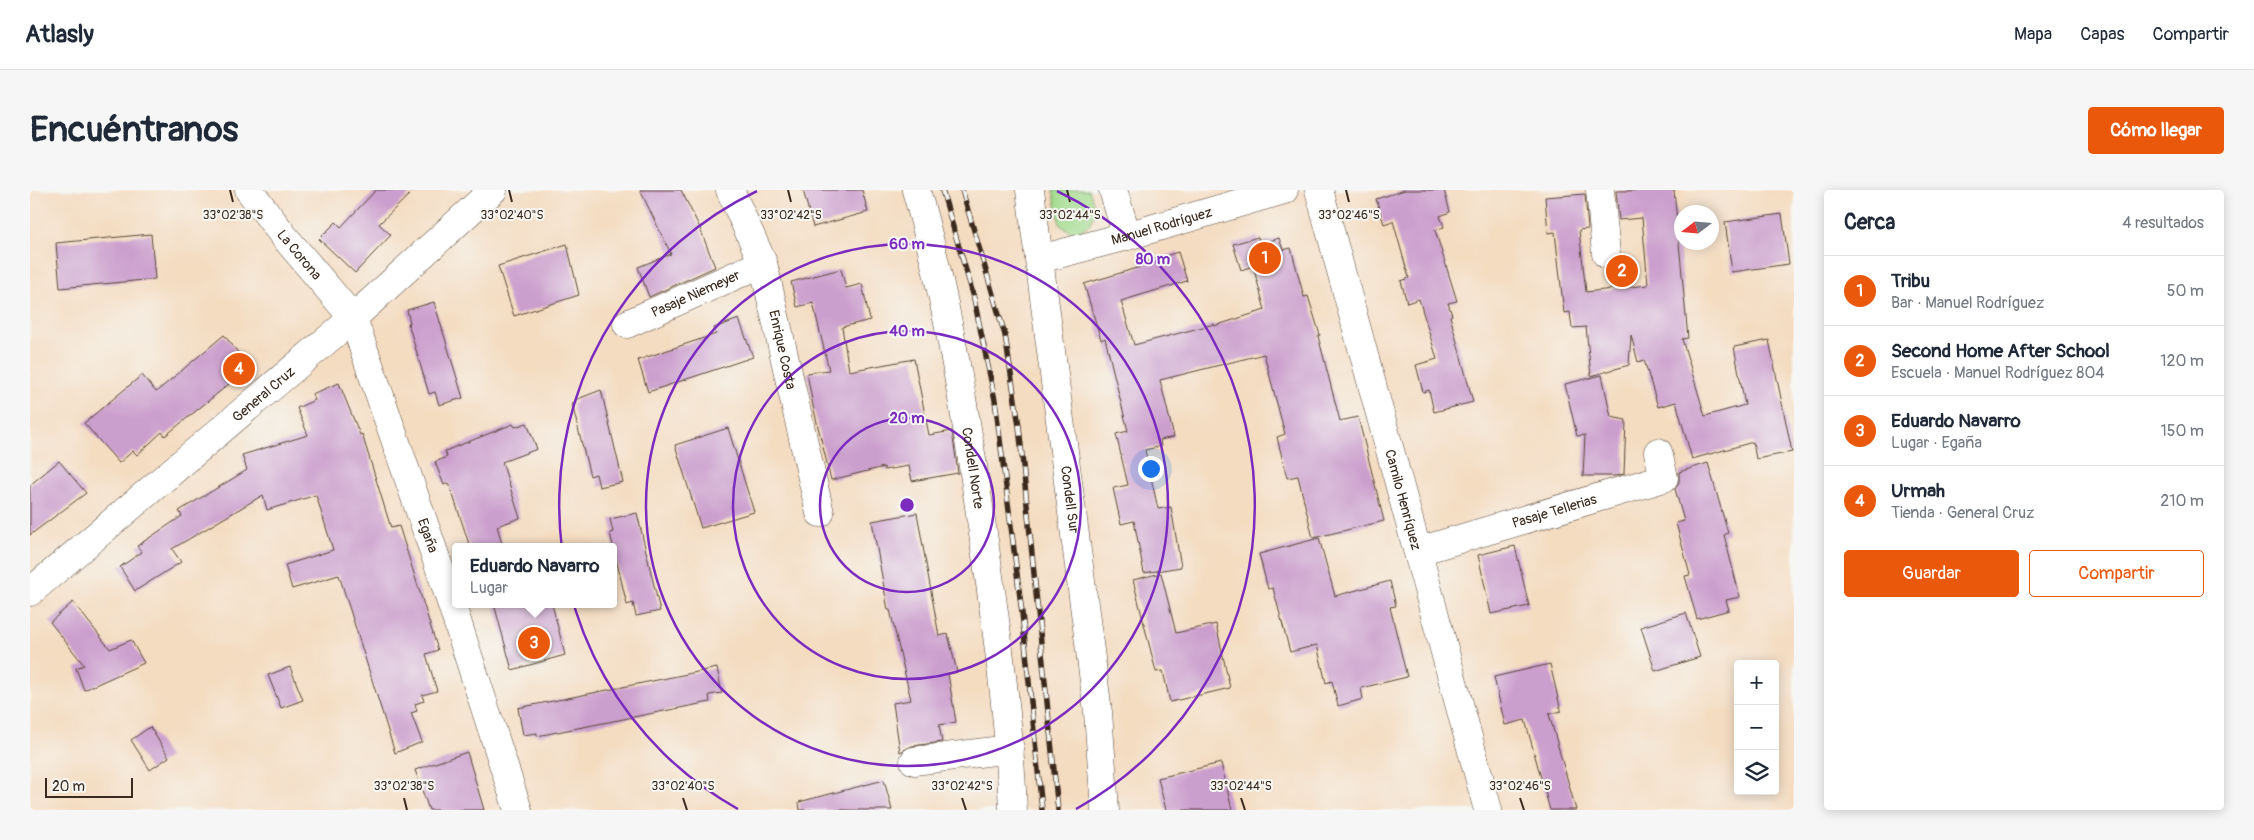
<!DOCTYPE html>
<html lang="es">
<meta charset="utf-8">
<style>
:root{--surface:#fff;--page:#f6f6f7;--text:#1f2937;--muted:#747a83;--line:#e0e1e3;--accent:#ea580c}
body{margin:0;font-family:Pangolin,sans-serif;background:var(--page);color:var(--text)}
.controls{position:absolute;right:15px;bottom:15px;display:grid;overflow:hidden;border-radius:5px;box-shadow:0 2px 12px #0003}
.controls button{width:45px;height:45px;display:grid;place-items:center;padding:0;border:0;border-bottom:1px solid var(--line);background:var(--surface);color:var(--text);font:25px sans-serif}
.compass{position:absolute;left:1644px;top:15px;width:45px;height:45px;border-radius:50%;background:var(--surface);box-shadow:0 2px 12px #0003;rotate:254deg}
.scale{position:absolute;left:15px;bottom:12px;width:88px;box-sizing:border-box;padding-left:5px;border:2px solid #3b2a1e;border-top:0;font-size:14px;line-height:18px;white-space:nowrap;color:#3b2a1e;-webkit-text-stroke:4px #f6f6f2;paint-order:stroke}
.you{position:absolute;left:1120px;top:278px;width:18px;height:18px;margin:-12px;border:4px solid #fff;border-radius:50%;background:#1a73e8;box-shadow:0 0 0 8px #1a73e833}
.badge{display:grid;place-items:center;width:32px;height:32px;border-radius:50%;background:var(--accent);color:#fff;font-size:16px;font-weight:700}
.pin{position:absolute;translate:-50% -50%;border:2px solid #fff;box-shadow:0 1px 5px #0006}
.popup{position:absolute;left:422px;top:353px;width:165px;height:65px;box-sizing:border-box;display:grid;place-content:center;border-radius:5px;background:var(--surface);filter:drop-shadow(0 1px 4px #0005);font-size:16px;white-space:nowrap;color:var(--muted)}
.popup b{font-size:19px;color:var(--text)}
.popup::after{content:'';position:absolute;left:50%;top:100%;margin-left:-10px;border:10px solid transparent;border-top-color:var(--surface)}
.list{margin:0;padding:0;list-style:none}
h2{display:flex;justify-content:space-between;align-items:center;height:65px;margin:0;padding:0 20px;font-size:21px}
h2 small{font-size:16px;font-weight:400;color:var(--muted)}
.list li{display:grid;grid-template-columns:32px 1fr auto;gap:15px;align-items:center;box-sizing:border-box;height:70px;padding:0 20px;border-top:1px solid var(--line)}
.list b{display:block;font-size:19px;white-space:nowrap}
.list p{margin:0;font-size:16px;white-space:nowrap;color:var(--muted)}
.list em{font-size:16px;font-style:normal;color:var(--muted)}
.actions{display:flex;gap:10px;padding:15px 20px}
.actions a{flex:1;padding:11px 0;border:1px solid var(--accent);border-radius:5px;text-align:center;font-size:18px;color:var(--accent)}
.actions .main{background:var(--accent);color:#fff}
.icon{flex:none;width:28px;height:28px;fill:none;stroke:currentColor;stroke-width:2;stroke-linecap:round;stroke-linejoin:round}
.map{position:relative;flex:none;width:1764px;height:620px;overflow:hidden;border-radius:5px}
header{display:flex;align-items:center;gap:30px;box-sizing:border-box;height:70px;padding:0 25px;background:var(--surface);border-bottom:1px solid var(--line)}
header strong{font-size:24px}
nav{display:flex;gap:28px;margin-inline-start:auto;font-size:18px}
.intro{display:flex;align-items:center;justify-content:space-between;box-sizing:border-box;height:120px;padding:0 30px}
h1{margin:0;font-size:35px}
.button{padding:12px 22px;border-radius:5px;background:var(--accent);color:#fff;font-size:18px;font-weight:700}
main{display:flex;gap:30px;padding:0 30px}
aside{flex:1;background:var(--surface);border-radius:5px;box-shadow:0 2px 12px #0003}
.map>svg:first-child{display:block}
.green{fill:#a3dc8e;stroke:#6f8356}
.building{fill:#cb9fcd}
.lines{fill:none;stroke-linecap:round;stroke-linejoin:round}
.minor-casing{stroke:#574536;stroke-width:29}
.tertiary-casing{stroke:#574536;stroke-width:29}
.minor{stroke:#fff;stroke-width:28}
.tertiary{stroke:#fff;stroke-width:28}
.rail-casing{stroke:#3b2a1e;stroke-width:5.5}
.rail{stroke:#f6f6f2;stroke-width:4;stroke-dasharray:11;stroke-linecap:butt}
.ticks{fill:none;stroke:#3b2a1e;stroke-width:2}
.ring{fill:none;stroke:#7b2cbf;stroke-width:2.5}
.labels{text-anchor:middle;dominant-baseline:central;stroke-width:4;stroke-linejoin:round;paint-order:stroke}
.street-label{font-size:14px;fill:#3b2a1e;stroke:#f6f6f2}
.ticks-label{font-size:12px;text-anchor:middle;fill:#3b2a1e;stroke:#f6f6f2;stroke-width:4;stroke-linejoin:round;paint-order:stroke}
.centre{fill:#7b2cbf;stroke:#f6f6f2;stroke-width:2.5}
.ring-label{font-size:15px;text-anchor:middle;font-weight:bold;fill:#7b2cbf;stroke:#f6f6f2;stroke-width:4;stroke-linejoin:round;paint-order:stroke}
</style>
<header>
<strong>Atlasly</strong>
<nav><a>Mapa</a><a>Capas</a><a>Compartir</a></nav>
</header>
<div class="intro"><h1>Encuéntranos</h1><a class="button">Cómo llegar</a></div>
<main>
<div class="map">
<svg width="1764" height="620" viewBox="0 0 1764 620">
<rect width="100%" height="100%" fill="#f6f6f2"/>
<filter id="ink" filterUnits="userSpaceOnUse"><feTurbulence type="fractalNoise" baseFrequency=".02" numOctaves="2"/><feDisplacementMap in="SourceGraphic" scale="10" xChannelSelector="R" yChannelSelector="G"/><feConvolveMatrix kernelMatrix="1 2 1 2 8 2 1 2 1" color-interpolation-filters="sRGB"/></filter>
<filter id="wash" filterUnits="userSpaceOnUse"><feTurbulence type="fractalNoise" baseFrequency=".0096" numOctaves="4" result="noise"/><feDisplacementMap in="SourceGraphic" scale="20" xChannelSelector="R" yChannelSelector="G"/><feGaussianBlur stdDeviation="1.12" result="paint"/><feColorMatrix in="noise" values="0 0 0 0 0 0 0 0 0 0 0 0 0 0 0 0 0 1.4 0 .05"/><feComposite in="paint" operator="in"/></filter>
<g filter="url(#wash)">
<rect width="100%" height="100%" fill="#f4dcc1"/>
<path class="green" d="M1023,0H1059L1066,21L1059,35L1045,44L1030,35Z"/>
<g id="blocks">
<g class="building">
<path d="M346,0H384L349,34L361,45L325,83L289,49L306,32L311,37Z"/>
<path d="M610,0H651L669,36L685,77L619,107L608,77L641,64Z"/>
<path d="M773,0H832L838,22L783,37Z"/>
<path d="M1375,0H1414L1420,22L1410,26L1414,37L1405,40L1427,111L1418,113L1422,125L1420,126L1443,212L1404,222L1399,200L1393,202L1386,175L1407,169L1389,109L1377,113L1371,91L1379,88L1363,31L1354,34L1346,9Z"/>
<path d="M1644,0L1658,148L1652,149L1675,226L1715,215L1704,157L1739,150L1762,262L1726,269L1723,252L1662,269L1646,212L1628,217L1614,170L1608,172L1601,145L1599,175L1561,186L1556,137L1542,138L1540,122L1534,123L1525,42L1518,43L1515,7L1555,4L1558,39L1549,40L1556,102L1618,95L1612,28L1589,30L1586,1Z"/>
<path d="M1752,24L1759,74L1702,82L1695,32Z"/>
<path d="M121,44L125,89L30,98L26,53Z"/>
<path d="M1228,47L1230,54L1249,48L1253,60L1261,58L1274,107L1278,106L1290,145L1288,146L1310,231L1328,227L1354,331L1283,348L1268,286L1257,288L1247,247L1255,244L1234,164L1130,190L1144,247L1130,250L1131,256L1115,260L1128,319L1141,317L1151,377L1114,383L1104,331L1091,334L1083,298L1098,295L1086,244L1098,241L1075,148L1071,150L1054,94L1110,77L1109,74L1148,62L1157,91L1091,111L1104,155L1184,134V136L1235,120L1223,76L1211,80L1203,54Z"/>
<path d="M537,54L549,105L484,126L468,76Z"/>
<path d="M811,79L816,98L832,94L840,130L812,137L819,181L884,169L899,245L922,241L928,283L882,291L879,276L854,280V277L801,290L783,216L777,183L799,180L783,113L767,117L761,92Z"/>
<path d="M404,112L433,208L409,215L405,202L399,204L378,133H380L377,120Z"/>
<path d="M709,129L723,167L618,202L608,170L686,144L684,138Z"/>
<path d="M194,145L220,177L135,246L132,242L107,265L103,261L89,273L54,233L112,185L126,202Z"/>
<path d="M1572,185L1581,227L1596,230L1594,284L1585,286H1553L1555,245L1547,246L1535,194Z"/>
<path d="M309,193L330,245L332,244L361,338L369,336L408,460L396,464L407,501L392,505L394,511L385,514L387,521L381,523L392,552L365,563L309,385L262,399L255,375L303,360L286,305L237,320L233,305L142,359L151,372L105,401L90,377L112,362L107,356L152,326L149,321L217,280L212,265L278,245L267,218L285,210L282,204Z"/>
<path d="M571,200L593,292L569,297L566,284L560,286L542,214L546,213L545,210Z"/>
<path d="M497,233L507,259L472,272L490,328L467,336L473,357H440L419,293L414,295L405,272L417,267L415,261L483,234L485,237Z"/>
<path d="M698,238L724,322L671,338L645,255Z"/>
<path d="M29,271L56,303L0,345V295Z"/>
<path d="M1678,273L1698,343L1694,345L1710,407L1696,410L1699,420L1667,429L1655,386L1660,385L1646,333L1654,331L1645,299L1649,292V282Z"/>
<path d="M607,323L630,421L606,426L603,413L597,415L580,343L583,342L580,329Z"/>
<path d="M887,323L909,446L918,444L927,482L918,484L926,532L909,535L912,552L882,556L870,562L863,513L881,510L860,420H858L842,331Z"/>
<path d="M1289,348L1305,406L1360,391L1366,416L1360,417L1377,487L1331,498L1333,509L1308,516L1302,491L1296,493L1287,455L1260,462L1243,398L1238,399L1229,364Z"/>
<path d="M1485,356L1499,416L1461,424L1448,365Z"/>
<path d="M1131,383L1146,443L1186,434L1200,498L1140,512L1133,481L1126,482L1103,390Z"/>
<path d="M43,412L80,459L101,450L114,473L54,500L46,478L54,475L20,432Z"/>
<path d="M464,414H522L535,465L482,480Z"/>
<path d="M1656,423L1670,467L1625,481L1611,437Z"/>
<path d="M1520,474L1531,521L1519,524L1546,620H1520L1495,530L1475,535L1464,487Z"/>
<path d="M260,477L273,510L251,518L238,485Z"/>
<path d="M687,478L692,503L679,505L680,512L507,546V543L493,545L488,518Z"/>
<path d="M120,537L139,567L120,580L101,550Z"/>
<path d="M437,562L454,620H399L385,580Z"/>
<path d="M1191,573L1202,620H1136L1128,588Z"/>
<path d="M854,590L862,620H770L769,612Z"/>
</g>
</g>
</g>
<g filter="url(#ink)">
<use href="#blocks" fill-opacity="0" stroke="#574536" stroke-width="1"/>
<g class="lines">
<defs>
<g id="minor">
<path id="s1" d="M219,0L253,45L323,128L415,394L488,620"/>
<path id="s2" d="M700,0L733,73L790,323"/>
<path id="s3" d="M886,0C917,108 935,220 951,330C965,427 979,523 983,620"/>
<path id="s4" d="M1289,0L1458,620"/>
<path d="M1570,0L1576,64"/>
<path id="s5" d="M597,134L733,73"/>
<path id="s6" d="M1389,361L1634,288L1628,262"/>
<path d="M884,571L980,559"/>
</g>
<g id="tertiary">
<path id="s7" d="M1000,0L1068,522L1075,620"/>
<path d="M1083,0L1097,46"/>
<path id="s8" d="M1010,69L1097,46L1254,0"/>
<path id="s9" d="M0,402L323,128L463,0"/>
</g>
</defs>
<use href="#minor" class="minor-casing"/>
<use href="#tertiary" class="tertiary-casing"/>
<use href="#minor" class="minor"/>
<use href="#tertiary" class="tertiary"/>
<defs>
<g id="rail">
<path d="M912,0L943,104L965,210L992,423L1012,620"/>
<path d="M932,0L975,145L989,236L1028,620"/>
</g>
</defs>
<use href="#rail" class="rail-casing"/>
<use href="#rail" class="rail"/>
</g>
</g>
<path class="ticks" d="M200,0L203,12M479,0L482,12M758,0L761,12M1037,0L1040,12M1316,0L1319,12M374,608L377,620M653,608L657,620M932,608L936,620M1211,608L1215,620M1490,608L1494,620"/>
<g class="ring">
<circle cx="877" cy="315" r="87"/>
<circle cx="877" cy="315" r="174"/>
<circle cx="877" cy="315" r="261"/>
<path d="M708 619A348 348 0 0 1 727 1M1027 1A348 348 0 0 1 1046 619"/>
</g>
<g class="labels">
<g class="street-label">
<text stroke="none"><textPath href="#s8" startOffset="126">Manuel Rodríguez</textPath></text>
<text stroke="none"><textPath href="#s1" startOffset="82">La Corona</textPath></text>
<text stroke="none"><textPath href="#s5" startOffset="75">Pasaje Niemeyer</textPath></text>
<text stroke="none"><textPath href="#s2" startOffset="169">Enrique Costa</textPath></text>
<text stroke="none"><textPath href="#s9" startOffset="306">General Cruz</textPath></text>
<text stroke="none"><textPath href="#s3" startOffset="284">Condell Norte</textPath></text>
<text stroke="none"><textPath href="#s7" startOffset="312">Condell Sur</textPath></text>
<text stroke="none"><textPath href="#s4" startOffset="321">Camilo Henríquez</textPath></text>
<text stroke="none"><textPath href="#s6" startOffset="141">Pasaje Tellerias</textPath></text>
<text stroke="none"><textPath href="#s1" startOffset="395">Egaña</textPath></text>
</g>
</g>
<g class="ticks-label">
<text x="203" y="29">33°02'38"S</text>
<text x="482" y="29">33°02'40"S</text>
<text x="761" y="29">33°02'42"S</text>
<text x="1040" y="29">33°02'44"S</text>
<text x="1319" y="29">33°02'46"S</text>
<text x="374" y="600">33°02'38"S</text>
<text x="653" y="600">33°02'40"S</text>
<text x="932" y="600">33°02'42"S</text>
<text x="1211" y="600">33°02'44"S</text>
<text x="1490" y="600">33°02'46"S</text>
</g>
<circle cx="877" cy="315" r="8" class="centre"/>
<g class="ring-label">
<text x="877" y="59">60 m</text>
<text x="1123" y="74">80 m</text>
<text x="877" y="146">40 m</text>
<text x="877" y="233">20 m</text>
</g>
</svg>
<div class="controls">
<button>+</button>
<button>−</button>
<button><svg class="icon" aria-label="layers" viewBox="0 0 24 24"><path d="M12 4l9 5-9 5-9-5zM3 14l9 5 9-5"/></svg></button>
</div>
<svg class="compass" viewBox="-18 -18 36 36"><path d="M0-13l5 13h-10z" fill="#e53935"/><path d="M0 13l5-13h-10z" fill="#747a83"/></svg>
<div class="scale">20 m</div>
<div class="you"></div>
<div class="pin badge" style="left:1235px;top:68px">1</div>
<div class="pin badge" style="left:1592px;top:81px">2</div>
<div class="pin badge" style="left:504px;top:453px">3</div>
<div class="popup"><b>Eduardo Navarro</b>Lugar</div>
<div class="pin badge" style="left:209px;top:179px">4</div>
</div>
<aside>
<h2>Cerca<small>4 resultados</small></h2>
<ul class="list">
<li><span class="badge">1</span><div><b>Tribu</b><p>Bar · Manuel Rodríguez</p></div><em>50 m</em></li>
<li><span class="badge">2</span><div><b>Second Home After School</b><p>Escuela · Manuel Rodríguez 804</p></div><em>120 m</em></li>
<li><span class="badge">3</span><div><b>Eduardo Navarro</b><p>Lugar · Egaña</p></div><em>150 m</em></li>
<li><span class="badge">4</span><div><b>Urmah</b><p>Tienda · General Cruz</p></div><em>210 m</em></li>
</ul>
<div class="actions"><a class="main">Guardar</a><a>Compartir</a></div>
</aside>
</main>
